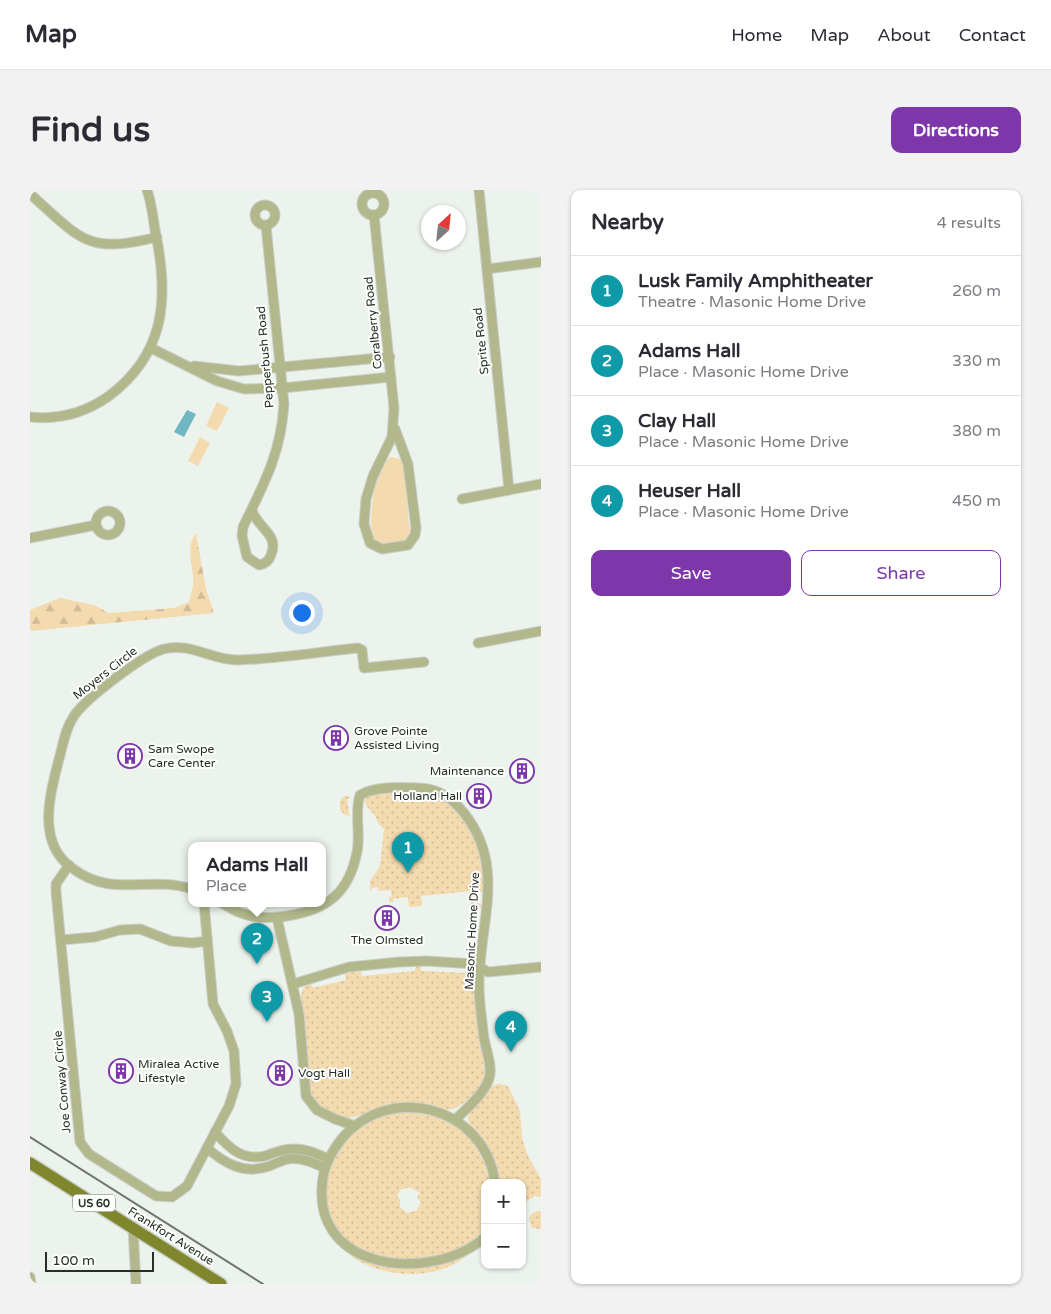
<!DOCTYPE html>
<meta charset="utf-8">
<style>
:root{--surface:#fff;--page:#f2f2f3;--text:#2b2b33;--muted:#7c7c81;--line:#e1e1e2;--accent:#7d37aa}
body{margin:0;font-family:"Varela Round",sans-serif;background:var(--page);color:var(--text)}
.controls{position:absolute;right:15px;bottom:15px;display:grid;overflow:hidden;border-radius:10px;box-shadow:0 1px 4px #0004}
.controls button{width:45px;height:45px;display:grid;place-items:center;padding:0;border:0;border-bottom:1px solid var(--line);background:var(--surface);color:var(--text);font:25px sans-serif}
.compass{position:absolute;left:391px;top:15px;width:45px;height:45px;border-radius:50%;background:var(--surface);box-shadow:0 1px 4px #0004;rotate:27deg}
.scale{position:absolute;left:15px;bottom:12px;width:109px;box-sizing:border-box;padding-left:5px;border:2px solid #292c29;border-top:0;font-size:14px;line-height:18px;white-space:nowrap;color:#292c29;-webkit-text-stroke:4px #fdfffd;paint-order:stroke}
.you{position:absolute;left:271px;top:422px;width:18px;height:18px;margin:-12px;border:4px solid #fff;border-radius:50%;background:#1a73e8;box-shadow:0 0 0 8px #1a73e833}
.badge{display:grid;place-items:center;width:32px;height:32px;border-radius:50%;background:var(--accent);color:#fff;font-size:16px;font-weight:700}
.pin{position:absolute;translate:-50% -41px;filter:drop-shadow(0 1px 2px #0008)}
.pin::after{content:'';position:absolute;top:26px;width:18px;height:15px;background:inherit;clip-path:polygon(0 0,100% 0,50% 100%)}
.popup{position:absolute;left:158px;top:652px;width:138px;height:65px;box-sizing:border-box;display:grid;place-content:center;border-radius:10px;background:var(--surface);filter:drop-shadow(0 1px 4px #0005);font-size:16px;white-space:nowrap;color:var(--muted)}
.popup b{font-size:19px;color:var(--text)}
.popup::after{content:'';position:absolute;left:50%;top:100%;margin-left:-10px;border:10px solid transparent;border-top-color:var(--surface)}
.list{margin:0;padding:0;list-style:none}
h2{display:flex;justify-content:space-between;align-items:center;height:65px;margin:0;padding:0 20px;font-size:21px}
h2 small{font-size:16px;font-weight:400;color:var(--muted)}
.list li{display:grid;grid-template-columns:32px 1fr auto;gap:15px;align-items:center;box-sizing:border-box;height:70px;padding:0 20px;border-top:1px solid var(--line)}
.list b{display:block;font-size:19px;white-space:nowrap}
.list p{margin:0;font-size:16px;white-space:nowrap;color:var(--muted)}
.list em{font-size:16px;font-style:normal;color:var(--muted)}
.actions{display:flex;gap:10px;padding:15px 20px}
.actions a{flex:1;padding:11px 0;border:1px solid var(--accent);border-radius:10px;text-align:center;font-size:18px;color:var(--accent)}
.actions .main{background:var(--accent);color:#fff}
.map{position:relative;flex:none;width:511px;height:1094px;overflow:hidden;border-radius:10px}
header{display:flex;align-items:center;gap:30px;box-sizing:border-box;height:70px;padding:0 25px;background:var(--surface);border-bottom:1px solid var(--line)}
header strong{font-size:24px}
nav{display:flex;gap:28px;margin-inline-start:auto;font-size:18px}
.intro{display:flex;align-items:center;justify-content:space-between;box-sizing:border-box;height:120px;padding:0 30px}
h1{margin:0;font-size:35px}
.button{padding:12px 22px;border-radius:10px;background:var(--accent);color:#fff;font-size:18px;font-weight:700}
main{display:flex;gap:30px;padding:0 30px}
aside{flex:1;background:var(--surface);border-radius:10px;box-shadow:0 1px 4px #0004}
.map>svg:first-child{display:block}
.grass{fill:url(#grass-dots);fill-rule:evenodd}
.forest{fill:url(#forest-firs)}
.park{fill:#f3daaf}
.water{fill:#71b6c3}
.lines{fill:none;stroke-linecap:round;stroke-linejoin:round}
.minor-casing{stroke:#c9cfc9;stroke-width:11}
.major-casing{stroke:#c9cfc9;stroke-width:14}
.minor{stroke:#b3b88c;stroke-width:9}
.major{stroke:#80862c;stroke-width:11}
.rail{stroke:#6f746f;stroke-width:2}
.labels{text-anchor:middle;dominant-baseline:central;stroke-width:4;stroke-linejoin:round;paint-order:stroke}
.shield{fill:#fdfffd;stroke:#696b69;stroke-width:1}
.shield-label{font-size:11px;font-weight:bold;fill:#292c29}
.street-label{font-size:12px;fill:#292c29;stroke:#fdfffd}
.poi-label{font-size:12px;fill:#292c29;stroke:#fdfffd;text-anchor:start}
</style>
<header>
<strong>Map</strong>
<nav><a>Home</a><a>Map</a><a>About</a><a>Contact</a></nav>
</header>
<div class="intro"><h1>Find us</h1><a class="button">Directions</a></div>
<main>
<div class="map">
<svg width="511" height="1094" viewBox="0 0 511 1094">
<defs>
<pattern id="grass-dots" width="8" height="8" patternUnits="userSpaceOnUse" patternTransform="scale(1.25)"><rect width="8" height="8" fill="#f3daaf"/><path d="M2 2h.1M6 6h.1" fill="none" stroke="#d0bb97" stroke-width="1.8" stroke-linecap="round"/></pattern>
<pattern id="forest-firs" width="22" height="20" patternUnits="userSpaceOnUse" patternTransform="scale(1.25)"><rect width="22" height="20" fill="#f3daaf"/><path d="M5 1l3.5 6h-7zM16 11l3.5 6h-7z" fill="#d0bb97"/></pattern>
</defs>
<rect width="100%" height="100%" fill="#ecf3ec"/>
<g class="grass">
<path d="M384,600L407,605L421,613L440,635L453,667L454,701L449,703L448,713L452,715L451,718H441V701L391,706L392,716L379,717L378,707L363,709V712H359V707H362L361,700L349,701L348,697L342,698L340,701V691L350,676L354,639L348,633C346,622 333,618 335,607L339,604Z"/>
<path d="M314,606L321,607L317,609L319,624L321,626L315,625L310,620V611Z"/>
<path d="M386,776H390L391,781L438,783L439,778L444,780L455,887L449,899L438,910L426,918L417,920L391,914H361L325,927L314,928L293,920L287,914L279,899V877L270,807L274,797L281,793L283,798L316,790L315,783L331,781L332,786L385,781Z"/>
<path d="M469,894L478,896L490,921L492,948L498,966L511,989V1007L505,1006L492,1014V993H468L438,930C439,917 455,896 469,894Z"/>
<path d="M372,921C426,926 445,941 462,993H455C455,1005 458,1031 454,1042C433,1094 353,1094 316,1062C307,1052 304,1040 300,1028C298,1021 295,1013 294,1006C293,1000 296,993 297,987C306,945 333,930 372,921ZM380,997L390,1003L387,1007L391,1013L387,1020L377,1023L370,1017V1010L367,1006L370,1000Z"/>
<path d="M507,1021H511V1039L502,1038L499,1030L500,1025Z"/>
</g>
<path class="forest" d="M166,343L176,399L184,423L0,441V420L30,408L64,415L79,423L144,418L159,412C160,407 162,401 163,396C165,379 154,357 166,343Z"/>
<g class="park">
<path d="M187,212L199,218L187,241L176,236Z"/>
<path d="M170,247L180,253L168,276L158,271Z"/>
<path d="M361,267L370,269L374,275L379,334L382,343L377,352L354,357L344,353C337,335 343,278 361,267Z"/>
</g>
<path class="water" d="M157,220L166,224L154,247L144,242Z"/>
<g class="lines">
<defs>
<g id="minor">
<path d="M449,0L479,300"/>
<circle cx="343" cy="14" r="11"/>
<path d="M0,4C50,48 56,65 127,47"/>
<circle cx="235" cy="25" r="10"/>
<path d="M344,25L364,218L362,247L343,286L336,309L334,334L340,353L352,359L378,355L385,345L386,338L378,274L365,239"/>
<path d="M457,79L511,72"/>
<path d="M121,158L187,191L214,199L252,198L361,187"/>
<path d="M164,176L209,181L360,167"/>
<path d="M0,227C29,230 55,223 79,206C135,164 139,109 126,45C123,30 122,14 117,0"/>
<path d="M432,309L511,294"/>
<path d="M222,320C226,337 250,344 241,365C239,371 235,374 229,375L217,367L212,346L213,337C234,294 251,263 254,214L236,36"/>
<circle cx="78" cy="333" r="12"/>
<path d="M0,348L66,335"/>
<path d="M448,453L511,441"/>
<path d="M39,675L26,694V702L50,952L59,964L126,1006L142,1007L157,996L199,916L206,894L204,861L197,841L183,814L174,713"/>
<path d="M162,699C117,685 83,709 42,678C6,652 20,605 29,569C33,555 35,539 44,526C55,509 114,464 134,459C160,452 181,470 207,470C247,469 288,462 328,458L332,460L334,478L394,472"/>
<path d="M191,713C198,716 204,721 211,723C225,729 243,728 257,726C297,720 319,703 327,662C331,643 324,623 330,605C345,596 372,597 390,598C409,599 422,608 434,623C477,677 449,733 449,795C449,812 452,831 454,848C456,860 463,877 459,889C453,905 437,918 425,930"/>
<path d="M247,728L269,824L276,906L287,920L305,929L325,936"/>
<path d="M31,750L65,747L90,740L110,739L141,751L163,753L177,751"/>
<path d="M263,794L319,777L369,772L396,771L445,774L458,782L511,777"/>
<path d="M185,942C199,958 212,971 235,966C244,963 252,959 262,959C275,958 287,964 299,969"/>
<path d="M177,958C194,973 213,984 236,977C244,975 251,970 258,969C271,967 284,973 295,978"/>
<path d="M103,1038L106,1094"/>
<path d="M455,1047C403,1094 273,1083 294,982C297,971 303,960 310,951C357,891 455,915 465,993"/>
<path d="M0,1087L1,1094"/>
</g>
<path id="major" d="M0,973L191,1094"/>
</defs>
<use href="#minor" class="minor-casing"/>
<use href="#major" class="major-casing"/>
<use href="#minor" class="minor"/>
<use href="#major" class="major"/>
<path class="rail" d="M0,947L233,1094"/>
</g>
<defs>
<symbol id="building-ring" viewBox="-11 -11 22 22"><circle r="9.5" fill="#fdfffd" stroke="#7d37aa" stroke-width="1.5"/><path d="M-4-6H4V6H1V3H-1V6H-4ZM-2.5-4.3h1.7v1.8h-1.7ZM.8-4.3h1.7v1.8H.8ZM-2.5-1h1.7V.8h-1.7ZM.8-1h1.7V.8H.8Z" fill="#7d37aa"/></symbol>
</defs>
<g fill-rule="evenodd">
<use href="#building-ring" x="292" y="534" width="28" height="28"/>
<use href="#building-ring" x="86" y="552" width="28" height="28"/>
<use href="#building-ring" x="478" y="567" width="28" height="28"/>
<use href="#building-ring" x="435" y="592" width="28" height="28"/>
<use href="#building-ring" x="343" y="714" width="28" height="28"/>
<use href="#building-ring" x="77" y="867" width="28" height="28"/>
<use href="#building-ring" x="236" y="869" width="28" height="28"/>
</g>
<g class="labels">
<rect class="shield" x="43" y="1004.5" width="42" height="17" rx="4"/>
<g class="shield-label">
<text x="64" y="1013">US 60</text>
</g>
<g class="street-label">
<text transform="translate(343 133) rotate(-96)">Coralberry Road</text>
<text transform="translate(451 151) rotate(-96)">Sprite Road</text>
<text transform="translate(235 167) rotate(-95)">Pepperbush Road</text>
<text transform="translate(75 483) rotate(-38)">Moyers Circle</text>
<text transform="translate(442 741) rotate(-87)">Masonic Home Drive</text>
<text transform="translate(32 892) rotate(-95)">Joe Conway Circle</text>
<text transform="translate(141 1046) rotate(32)">Frankfort Avenue</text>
</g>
<g class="poi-label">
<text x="324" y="541">Grove Pointe<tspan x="324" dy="14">Assisted Living</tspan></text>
<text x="118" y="559">Sam Swope<tspan x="118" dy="14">Care Center</tspan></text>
<text x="474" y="581" text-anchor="end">Maintenance</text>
<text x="432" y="606" text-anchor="end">Holland Hall</text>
<text x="357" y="750" text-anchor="middle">The Olmsted</text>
<text x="108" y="874">Miralea Active<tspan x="108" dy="14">Lifestyle</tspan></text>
<text x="268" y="883">Vogt Hall</text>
</g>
</g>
</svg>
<div class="controls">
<button>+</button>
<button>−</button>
</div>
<svg class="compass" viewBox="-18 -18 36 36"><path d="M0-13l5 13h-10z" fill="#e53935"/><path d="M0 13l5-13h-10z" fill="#7c7c81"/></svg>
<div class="scale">100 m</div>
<div class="you"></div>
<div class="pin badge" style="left:378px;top:683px;background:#0f9aa8">1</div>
<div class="pin badge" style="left:227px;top:774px;background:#0f9aa8">2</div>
<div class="popup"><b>Adams Hall</b>Place</div>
<div class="pin badge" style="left:237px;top:832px;background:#0f9aa8">3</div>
<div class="pin badge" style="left:481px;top:862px;background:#0f9aa8">4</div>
</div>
<aside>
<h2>Nearby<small>4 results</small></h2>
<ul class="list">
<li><span class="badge" style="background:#0f9aa8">1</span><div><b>Lusk Family Amphitheater</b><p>Theatre · Masonic Home Drive</p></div><em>260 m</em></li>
<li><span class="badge" style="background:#0f9aa8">2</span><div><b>Adams Hall</b><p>Place · Masonic Home Drive</p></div><em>330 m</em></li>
<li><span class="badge" style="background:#0f9aa8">3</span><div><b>Clay Hall</b><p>Place · Masonic Home Drive</p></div><em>380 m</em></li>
<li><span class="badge" style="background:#0f9aa8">4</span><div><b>Heuser Hall</b><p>Place · Masonic Home Drive</p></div><em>450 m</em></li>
</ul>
<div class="actions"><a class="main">Save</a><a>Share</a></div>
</aside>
</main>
